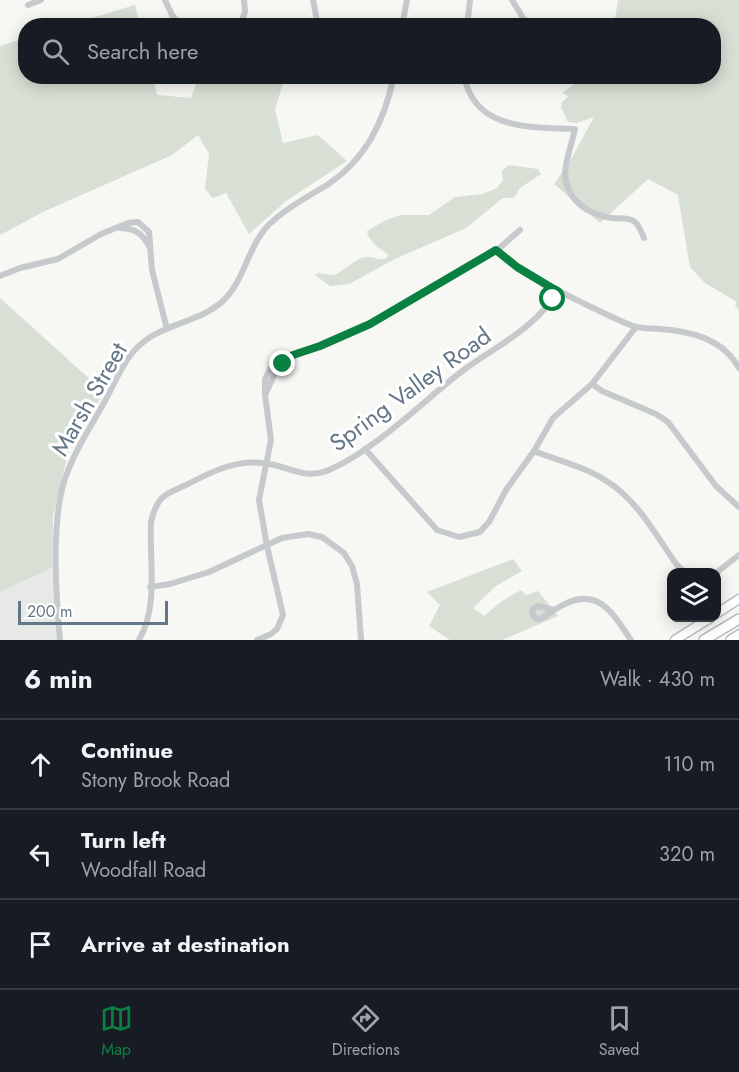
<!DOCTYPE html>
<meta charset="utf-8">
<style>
:root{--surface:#171b24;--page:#242831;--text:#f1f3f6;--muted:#9ea1a6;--line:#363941;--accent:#0b8043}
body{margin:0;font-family:Jost,sans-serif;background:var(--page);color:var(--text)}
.controls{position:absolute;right:18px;bottom:18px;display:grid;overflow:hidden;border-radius:12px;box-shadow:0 3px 15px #0003}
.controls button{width:54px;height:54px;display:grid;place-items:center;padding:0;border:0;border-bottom:2px solid var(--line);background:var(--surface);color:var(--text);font:30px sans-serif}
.scale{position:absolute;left:18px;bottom:15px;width:150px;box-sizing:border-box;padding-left:6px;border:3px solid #637787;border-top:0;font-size:16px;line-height:21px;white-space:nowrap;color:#637787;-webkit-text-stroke:4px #fff;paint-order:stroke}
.stop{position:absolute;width:18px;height:18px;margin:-14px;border:4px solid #0b8043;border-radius:50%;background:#fff}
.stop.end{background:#0b8043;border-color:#fff;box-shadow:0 2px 6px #0008}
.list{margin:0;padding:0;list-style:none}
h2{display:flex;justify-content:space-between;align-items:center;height:78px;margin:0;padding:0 24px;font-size:26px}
h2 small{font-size:20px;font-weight:400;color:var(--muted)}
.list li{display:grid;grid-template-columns:39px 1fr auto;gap:18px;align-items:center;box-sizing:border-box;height:90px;padding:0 24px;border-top:2px solid var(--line)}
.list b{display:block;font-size:22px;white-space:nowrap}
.list p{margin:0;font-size:20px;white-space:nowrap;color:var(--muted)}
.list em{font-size:20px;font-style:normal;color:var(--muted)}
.icon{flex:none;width:33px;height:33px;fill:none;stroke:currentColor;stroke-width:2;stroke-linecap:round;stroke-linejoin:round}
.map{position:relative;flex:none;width:739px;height:640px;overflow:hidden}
.search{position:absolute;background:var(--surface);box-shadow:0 3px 15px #0003;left:18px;right:18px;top:18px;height:66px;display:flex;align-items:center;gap:15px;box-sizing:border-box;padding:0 21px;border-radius:24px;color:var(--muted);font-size:22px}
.sheet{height:348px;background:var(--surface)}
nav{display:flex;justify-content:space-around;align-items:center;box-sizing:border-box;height:84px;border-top:2px solid var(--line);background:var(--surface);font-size:16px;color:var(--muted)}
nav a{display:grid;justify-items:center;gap:3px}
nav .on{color:var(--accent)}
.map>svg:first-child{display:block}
.built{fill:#e7e9e6}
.green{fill:#d8dfd4}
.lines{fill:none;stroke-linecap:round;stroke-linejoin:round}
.major-casing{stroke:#b9bdc1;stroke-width:11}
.highway-casing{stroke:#b8bcbf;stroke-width:12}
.minor{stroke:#c6cacd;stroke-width:6}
.major{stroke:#fff;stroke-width:8}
.highway{stroke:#fff;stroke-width:9}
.route{stroke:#0b8043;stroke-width:8}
.labels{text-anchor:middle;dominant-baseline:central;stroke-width:6;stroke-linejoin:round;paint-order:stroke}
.street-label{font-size:24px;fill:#637787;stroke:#fff}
</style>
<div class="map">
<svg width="739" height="640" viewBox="0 0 739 640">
<rect width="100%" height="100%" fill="#f7f7f3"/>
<path class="built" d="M52,568L57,640H0V592Z"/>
<g class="green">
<path d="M618,0H739V310L735,306L737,302L705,283L690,267L678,195L648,179L600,223L554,184L569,163L594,117L577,123L568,122L561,107L562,102L569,96L562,93L584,77L714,76V26L614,25Z"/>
<path d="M135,5L140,25H68Z"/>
<path d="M25,38L26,76L153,77L157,95L191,98L199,77H219L264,84L265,77H285L275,109L283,143L318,135L347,161L286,201L249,234L226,193L213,198L205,189L209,154L198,135L172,155L45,211L0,235V46Z"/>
<path d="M509,165L538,169L541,174L520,188L514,198H503L466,228L395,259L349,284L330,286L315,275L317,273L335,275C344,270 352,262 362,258C370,254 378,262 387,258L388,254C380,249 368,241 367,231L386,220L401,215H429L455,197L483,194L497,188L503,180L502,171Z"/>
<path d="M0,298L104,392L68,454L53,516L52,568L0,592Z"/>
<path d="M513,559L522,571L496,586L473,608L484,616L502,601L521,590L526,595L538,591L558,616L502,640H450L429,626L440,605L427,592Z"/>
</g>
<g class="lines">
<defs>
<g id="major">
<path d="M716,614L739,599"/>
<path d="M675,640L710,618"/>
</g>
<g id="highway">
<path d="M704,640L739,619"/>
<path d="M731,640L739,635"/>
</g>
</defs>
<use href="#major" class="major-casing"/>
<use href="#highway" class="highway-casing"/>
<g class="minor">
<path d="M165,0L172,15L182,26"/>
<path d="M313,0L318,26"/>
<path d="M512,0L523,18L530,26"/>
<path d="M28,5L41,0"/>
<path d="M240,26L245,12L244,0"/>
<path d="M402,26L407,0"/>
<path d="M467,26L470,0"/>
<path d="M464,76C475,131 531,127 575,129C572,144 565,160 565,175C567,201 589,215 612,218C619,219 629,217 635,222C639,226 642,233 644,238"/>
<path d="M120,228C134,228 142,233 149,246"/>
<path d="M496,251C523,274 555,289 587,305C602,312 617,320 633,326C641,329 651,328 660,329C691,331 723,339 739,368"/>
<path d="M0,276L20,268L58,259L101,234L128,223L138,222L149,232L152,270L167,329"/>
<path d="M293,355L275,373L265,395V379L270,369L278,362L320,346L370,324L496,251L520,230"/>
<path d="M592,384L602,391L656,414L668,422L716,486L739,507"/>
<path d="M365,449L437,530L459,537L480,532L489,522L506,490L534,451L553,418L592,384L636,327"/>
<path d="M534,451C559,461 586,467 608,482C638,501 657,537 677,565L685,572"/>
<path d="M716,573L739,555"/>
<path d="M150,587L170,584L209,572L282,538L308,534L322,537L344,553L352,566L357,584L361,640"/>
<path d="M554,610L538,606L533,609L532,613L536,619H540C549,614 556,608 565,604C599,587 614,615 631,640"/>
<path d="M60,640C56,595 51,525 64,482C73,453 90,428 105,401C115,383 124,358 141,344C165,323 201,322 224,300C247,277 248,241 274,220C290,206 309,196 327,185C366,159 384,122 394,76"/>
<path d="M139,640C159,606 149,560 151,522C153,513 156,504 162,498C168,492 178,489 186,485C211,472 234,460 263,463C288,465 303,481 329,470C374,451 422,402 461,372C494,347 536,329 557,291"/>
<path d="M257,640L271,634L277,629L283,615L267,546L259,500L271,440L265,395"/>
</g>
<use href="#major" class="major"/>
<use href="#highway" class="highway"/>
</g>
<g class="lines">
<path class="route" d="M283,364L293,355L320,346L370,324L496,250L517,267L557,291L553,299"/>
</g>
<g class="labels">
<g class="street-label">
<text transform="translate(410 389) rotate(-36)">Spring Valley Road</text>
<text transform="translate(89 399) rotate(-60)">Marsh Street</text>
</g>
</g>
</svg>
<div class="controls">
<button><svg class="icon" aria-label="layers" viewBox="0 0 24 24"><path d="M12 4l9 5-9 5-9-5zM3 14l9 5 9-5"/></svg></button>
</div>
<div class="scale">200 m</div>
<div class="stop" style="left:553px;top:299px"></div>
<div class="stop end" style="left:283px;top:364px"></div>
<div class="search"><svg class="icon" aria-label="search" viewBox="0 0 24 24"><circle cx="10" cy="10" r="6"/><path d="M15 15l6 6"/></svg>Search here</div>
</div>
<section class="sheet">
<h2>6 min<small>Walk · 430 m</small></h2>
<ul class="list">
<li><svg class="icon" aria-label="ahead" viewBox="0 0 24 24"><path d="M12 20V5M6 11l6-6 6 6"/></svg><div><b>Continue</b><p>Stony Brook Road</p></div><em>110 m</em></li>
<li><svg class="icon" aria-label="left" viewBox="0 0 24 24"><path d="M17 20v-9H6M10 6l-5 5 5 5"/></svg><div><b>Turn left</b><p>Woodfall Road</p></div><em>320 m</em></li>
<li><svg class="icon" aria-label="arrive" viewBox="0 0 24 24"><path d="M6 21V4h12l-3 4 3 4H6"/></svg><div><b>Arrive at destination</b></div></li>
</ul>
</section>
<nav>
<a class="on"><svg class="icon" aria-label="map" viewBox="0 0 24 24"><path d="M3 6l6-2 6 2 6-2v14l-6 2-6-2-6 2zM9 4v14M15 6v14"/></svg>Map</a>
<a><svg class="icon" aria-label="directions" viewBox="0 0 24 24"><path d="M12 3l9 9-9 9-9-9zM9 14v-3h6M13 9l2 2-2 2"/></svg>Directions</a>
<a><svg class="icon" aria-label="saved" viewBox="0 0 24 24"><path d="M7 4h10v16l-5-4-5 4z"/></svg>Saved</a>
</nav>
